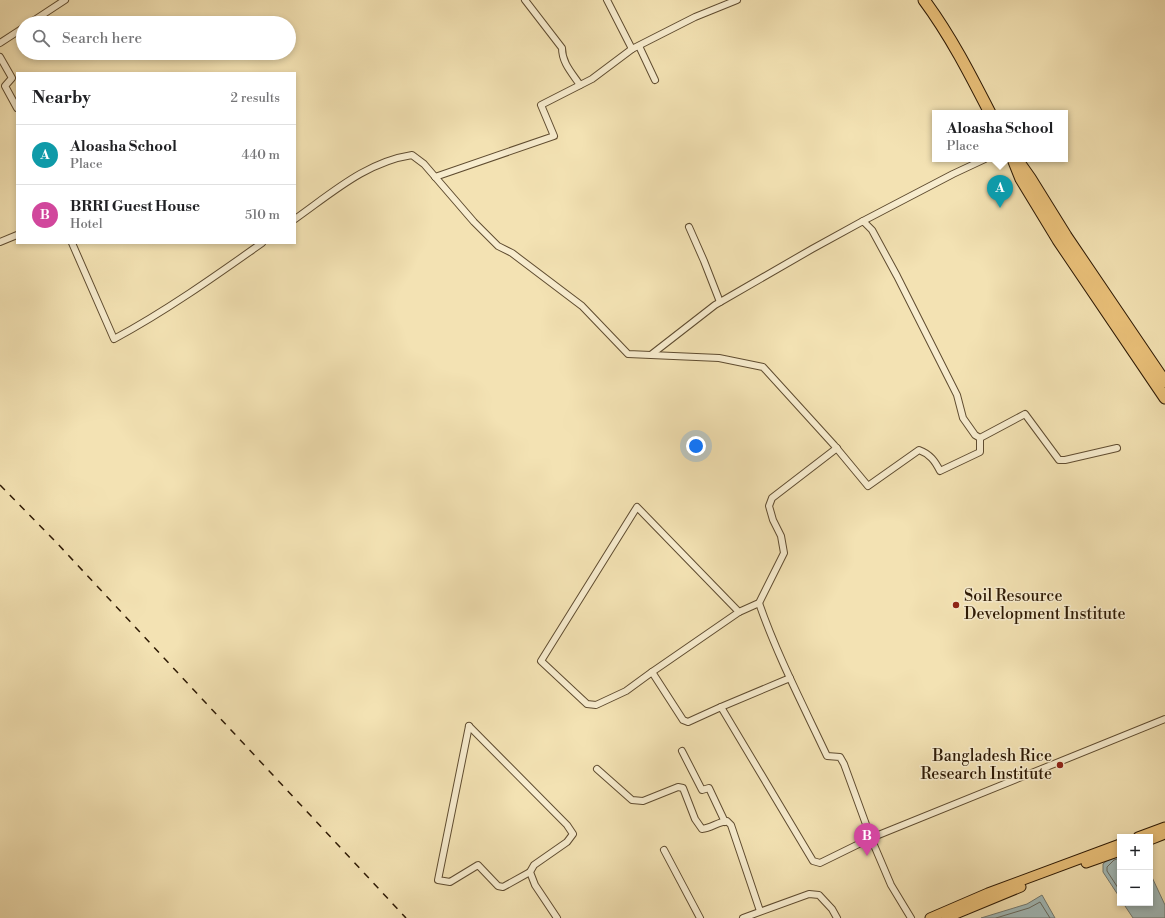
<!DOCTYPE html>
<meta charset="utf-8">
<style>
:root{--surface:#fff;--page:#f2f2f2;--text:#202124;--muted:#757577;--line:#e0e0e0;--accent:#0f766e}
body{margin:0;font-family:"Libre Bodoni",serif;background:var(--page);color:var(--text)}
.controls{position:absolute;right:12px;bottom:12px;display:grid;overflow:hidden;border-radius:0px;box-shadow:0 2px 6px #0003}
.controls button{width:36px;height:36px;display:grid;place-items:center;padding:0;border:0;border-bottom:1px solid var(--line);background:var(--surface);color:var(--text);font:20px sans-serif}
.you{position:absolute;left:696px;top:446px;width:14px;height:14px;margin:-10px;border:3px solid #fff;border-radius:50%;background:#1a73e8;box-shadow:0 0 0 6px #1a73e833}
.badge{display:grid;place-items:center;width:26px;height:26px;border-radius:50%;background:var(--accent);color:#fff;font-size:13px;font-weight:700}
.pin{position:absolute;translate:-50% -33px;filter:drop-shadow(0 1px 2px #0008)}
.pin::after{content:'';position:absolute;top:21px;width:14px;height:12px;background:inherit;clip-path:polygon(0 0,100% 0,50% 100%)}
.popup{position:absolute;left:932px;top:110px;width:136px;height:52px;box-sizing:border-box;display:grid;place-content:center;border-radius:0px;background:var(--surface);filter:drop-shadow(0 1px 3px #0005);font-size:13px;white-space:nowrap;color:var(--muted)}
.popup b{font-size:15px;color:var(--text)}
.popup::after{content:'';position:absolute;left:50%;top:100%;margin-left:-8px;border:8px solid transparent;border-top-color:var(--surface)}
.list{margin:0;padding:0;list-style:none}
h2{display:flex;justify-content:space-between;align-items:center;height:52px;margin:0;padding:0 16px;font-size:17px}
h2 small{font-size:13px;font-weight:400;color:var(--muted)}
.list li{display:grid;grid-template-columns:26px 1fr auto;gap:12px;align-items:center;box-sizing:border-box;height:60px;padding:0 16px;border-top:1px solid var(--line)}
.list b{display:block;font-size:15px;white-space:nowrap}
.list p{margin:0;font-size:13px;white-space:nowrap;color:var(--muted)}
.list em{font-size:13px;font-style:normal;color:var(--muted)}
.icon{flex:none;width:22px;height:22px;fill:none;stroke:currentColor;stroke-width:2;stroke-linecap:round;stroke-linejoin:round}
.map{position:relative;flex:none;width:1165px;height:918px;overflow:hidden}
.search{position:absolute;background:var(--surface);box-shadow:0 2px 6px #0003;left:16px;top:16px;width:280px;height:44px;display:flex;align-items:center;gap:10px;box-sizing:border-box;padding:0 14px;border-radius:22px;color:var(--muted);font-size:15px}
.panel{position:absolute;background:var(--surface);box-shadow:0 2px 6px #0003;left:16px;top:72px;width:280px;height:172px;border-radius:0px}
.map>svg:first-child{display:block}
.water{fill:#a1bab9;stroke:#737a71}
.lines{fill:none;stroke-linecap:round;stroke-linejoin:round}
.shore{stroke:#686a5f;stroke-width:1}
.street-casing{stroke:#5f4c30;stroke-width:8}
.primary-casing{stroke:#2e1a05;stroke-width:11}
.highway-casing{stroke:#2e1a05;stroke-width:13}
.street{stroke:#f7ecce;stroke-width:6}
.primary{stroke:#eac17a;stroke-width:9}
.highway{stroke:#eac17a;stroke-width:11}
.rail{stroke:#2e1a05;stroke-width:1.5;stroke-dasharray:7 7;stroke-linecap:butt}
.poi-dot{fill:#8f2418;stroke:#f7ecce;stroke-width:1.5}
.labels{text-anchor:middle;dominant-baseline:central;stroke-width:3;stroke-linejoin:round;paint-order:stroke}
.poi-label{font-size:16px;fill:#2e1a05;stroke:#f7ecce;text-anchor:start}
</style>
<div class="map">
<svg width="1165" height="918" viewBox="0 0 1165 918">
<rect width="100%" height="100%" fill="#f3e2b3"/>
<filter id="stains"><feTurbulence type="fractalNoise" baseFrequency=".005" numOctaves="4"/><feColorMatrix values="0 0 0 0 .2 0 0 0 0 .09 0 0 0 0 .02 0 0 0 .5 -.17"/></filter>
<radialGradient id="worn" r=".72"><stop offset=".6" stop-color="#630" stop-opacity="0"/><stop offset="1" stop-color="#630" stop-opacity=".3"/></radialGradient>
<g class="water">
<path d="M1120,854V898L1103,872V864L1112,856Z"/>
<path d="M1150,873L1165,905V918H1133L1123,903H1150Z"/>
<path d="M1042,895L1055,918H981L1027,904Z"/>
</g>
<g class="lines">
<g class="shore">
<path d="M1120,858L1114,860L1107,867V871L1120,891"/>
<path d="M996,918L1029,908L1040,902L1050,918"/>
</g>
<defs>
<g id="street">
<path d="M525,0L562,48C562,63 572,73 580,85"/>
<path d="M607,0L632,49L695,17L737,0"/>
<path d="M30,23L65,0"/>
<path d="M0,43L23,28"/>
<path d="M639,46L655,80"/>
<path d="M0,57L12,78L5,86L17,108"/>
<path d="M435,177L554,136L541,105L592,79L632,49"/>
<path d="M295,219C332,193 366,162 412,155L424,164L474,222L498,246L512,253L582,306L628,354L719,358L763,367L834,445L868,486L919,450C930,454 935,461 940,471L980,452V438"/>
<path d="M863,221L953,174L985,159"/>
<path d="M689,227L704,261L720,302"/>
<path d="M0,242L17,235"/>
<path d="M72,243L114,339C166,311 214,277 262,243"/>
<path d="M652,354L715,305L812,249L863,221L872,230L897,276L957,395L963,418L975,435L980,438L1025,414L1059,460H1065L1117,448"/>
<path d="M837,448L772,498L769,506L773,520L781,536L784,553L759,603L739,612L637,507L541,661L587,704L596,705L626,691L652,672L683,720L688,722L721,707L813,861L820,863L871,838L1165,719"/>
<path d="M759,603C777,655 803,705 827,756L840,757L844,764L871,838L891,885L911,918"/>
<path d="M652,672L739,612"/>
<path d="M721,707L790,678"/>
<path d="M469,726L438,880L450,882L478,865L498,886L503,887L530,872"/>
<path d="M469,726L567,825L573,834L567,842L534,865L530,872L535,885L557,918"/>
<path d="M682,751L702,790L709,788L725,822"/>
<path d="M597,769L632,800L643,801L678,787L683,788L695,819L702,829C711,828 718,822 727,821L731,825L760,911"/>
<path d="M664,850L700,918"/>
<path d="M743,918L809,894L819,895L832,909L837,918"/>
</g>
<g id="primary">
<path d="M1138,837L1165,827"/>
<path d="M1150,840L1165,834"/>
<path d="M1086,863L1120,851"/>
<path d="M930,918L988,893L1120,844"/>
<path d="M946,918L1021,887"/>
</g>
<g id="highway">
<path d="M924,0C950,35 970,74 990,113"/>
<path d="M1013,159L1021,179L1058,240L1165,398"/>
<path d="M1018,161L1030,178L1066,236L1165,382"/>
</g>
</defs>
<use href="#street" class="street-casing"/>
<use href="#primary" class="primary-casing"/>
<use href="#highway" class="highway-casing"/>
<use href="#street" class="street"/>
<use href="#primary" class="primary"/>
<use href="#highway" class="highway"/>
<path class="rail" d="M0,485L56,542L406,918"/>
</g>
<g class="poi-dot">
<circle cx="956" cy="605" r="4"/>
<circle cx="1060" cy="765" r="4"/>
</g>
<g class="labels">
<g class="poi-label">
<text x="964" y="596">Soil Resource<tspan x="964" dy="18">Development Institute</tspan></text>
<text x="1052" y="756" text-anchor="end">Bangladesh Rice<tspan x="1052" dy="18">Research Institute</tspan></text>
</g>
</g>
<rect width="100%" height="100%" filter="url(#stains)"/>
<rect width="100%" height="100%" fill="url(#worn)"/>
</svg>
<div class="controls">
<button>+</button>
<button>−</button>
</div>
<div class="you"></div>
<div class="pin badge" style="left:1000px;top:208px;background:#0f9aa8">A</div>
<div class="popup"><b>Aloasha School</b>Place</div>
<div class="pin badge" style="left:867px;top:856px;background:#d1479c">B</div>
<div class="search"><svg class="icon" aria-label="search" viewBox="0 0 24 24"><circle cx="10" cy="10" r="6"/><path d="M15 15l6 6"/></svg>Search here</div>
<section class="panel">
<h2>Nearby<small>2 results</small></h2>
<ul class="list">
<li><span class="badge" style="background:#0f9aa8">A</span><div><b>Aloasha School</b><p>Place</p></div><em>440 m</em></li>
<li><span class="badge" style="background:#d1479c">B</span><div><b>BRRI Guest House</b><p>Hotel</p></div><em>510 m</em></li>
</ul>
</section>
</div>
